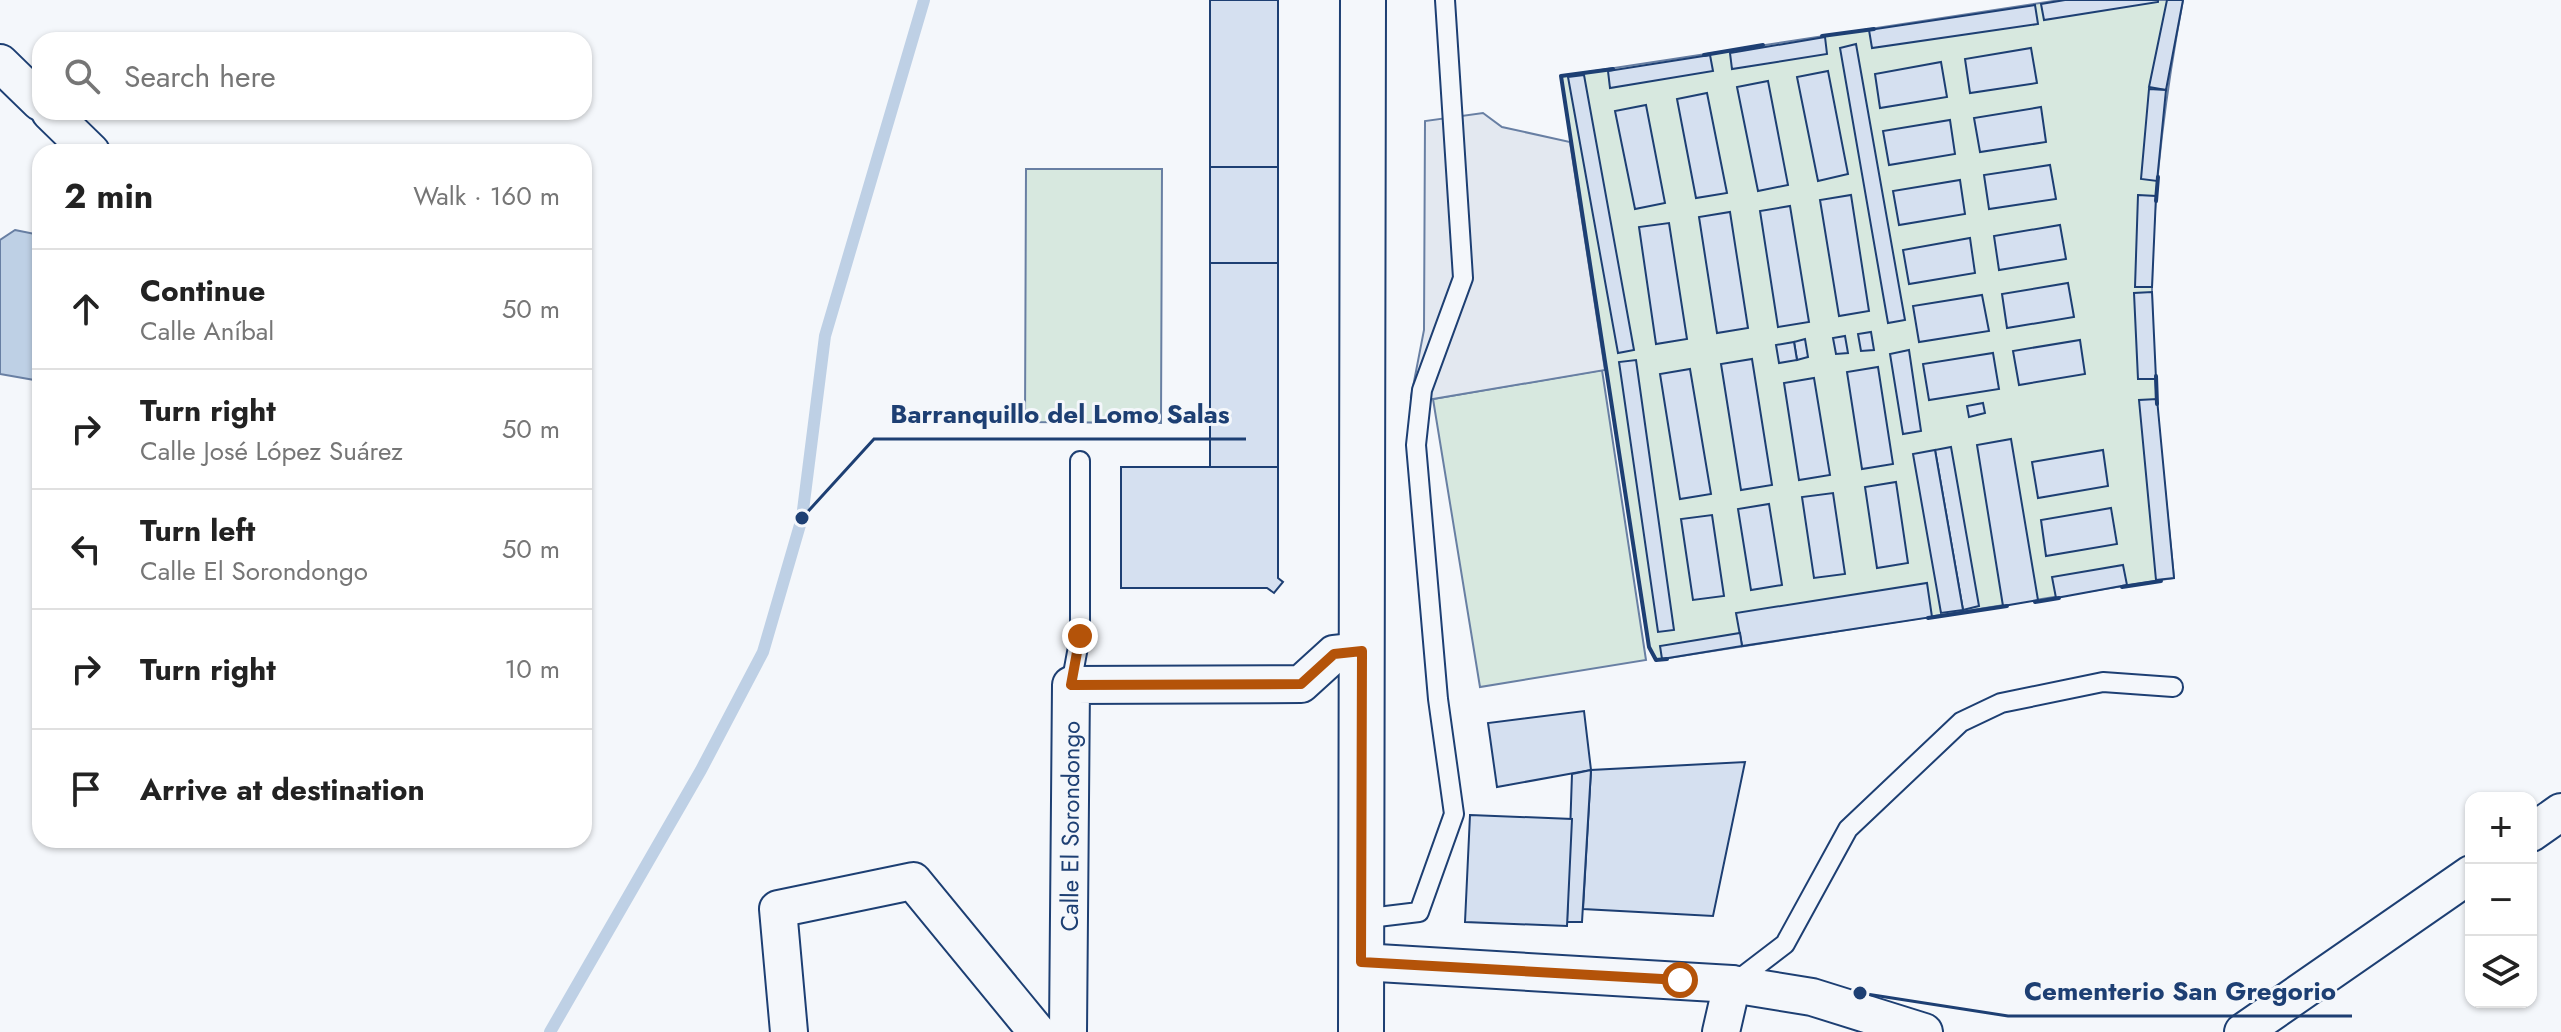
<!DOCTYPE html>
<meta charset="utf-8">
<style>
:root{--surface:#fff;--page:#f2f2f2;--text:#222;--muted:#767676;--line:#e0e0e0}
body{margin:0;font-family:Jost,sans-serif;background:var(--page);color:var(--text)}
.controls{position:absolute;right:24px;bottom:24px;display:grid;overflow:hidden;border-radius:16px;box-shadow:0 2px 6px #0004}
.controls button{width:72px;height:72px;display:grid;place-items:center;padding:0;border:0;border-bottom:2px solid var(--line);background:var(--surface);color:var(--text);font:40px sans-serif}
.stop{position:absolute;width:24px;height:24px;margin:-18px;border:6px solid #b45309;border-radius:50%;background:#fff}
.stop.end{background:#b45309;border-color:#fff;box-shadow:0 2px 8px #0008}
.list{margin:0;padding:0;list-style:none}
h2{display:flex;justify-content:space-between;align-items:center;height:104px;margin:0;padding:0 32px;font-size:34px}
h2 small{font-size:26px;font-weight:400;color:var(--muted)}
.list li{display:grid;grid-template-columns:52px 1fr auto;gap:24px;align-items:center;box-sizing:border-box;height:120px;padding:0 32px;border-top:2px solid var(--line)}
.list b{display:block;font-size:30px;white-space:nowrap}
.list p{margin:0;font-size:26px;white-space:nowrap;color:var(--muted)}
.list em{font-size:26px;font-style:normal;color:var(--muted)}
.icon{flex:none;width:44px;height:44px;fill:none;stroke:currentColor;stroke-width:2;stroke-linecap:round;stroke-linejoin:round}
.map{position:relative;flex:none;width:2561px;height:1032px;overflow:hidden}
.search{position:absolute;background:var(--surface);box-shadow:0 2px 6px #0004;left:32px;top:32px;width:560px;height:88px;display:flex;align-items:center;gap:20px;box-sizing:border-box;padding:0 28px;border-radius:24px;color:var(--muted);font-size:30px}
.panel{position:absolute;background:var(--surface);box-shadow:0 2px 6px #0004;left:32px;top:144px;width:560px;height:704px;border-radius:24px}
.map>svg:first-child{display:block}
.green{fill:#d7e8df;stroke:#687fa3;stroke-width:2}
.parking{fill:#e3e8f0;stroke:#687fa3;stroke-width:2}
.water{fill:#bed0e5;stroke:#687fa3;stroke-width:2}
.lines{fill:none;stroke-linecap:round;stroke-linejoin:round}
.stream{stroke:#bed0e5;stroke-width:12}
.building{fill:#d5e0f0;stroke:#1d3f73;stroke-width:2}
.lane-casing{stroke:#1d3f73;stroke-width:22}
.street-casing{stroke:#1d3f73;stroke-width:40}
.secondary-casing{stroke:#1d3f73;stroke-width:48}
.lane{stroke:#f4f7fb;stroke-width:18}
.street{stroke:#f4f7fb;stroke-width:36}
.secondary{stroke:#f4f7fb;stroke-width:44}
.wall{stroke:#1d3f73;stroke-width:4}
.route{stroke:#b45309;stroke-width:10}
.labels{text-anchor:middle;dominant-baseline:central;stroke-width:6;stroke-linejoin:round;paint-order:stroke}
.street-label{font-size:24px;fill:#1d3f73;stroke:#f4f7fb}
.leader{fill:none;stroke:#1d3f73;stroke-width:3}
.callout-dot{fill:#1d3f73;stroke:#f4f7fb;stroke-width:3}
.callout-label{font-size:26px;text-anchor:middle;font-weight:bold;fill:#1d3f73;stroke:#f4f7fb;stroke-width:6;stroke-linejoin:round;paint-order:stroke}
</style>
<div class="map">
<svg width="2561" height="1032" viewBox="0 0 2561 1032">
<rect width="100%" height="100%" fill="#f4f7fb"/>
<g class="green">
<path d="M2060,0H2183C2165,96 2152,193 2152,292C2152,387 2165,483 2174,578L1656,660L1649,647L1561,76Z"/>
<path d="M1026,169H1162L1161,423L1025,422Z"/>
<path d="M1602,370L1646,660L1480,687L1433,399Z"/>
</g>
<path class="parking" d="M1483,113L1502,127L1570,142L1605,370L1433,399L1411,397L1424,330L1425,121Z"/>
<path class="water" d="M15,230L40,235V381L0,374V240Z"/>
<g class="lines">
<path class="stream" d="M550,1032L701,770L763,652L802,518L825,336L924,0"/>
</g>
<g class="building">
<rect x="1210" y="0" width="68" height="167"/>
<path d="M2065,0H2158V2L2044,20L2041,4Z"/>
<path d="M2167,0H2183L2166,90L2149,87Z"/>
<path d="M2035,5L2038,24L1872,48L1869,30Z"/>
<path d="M1825,37L1827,54L1732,69L1730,53Z"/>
<path d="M1856,44L1905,320L1888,323L1840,48Z"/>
<path d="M2031,48L2037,83L1970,93L1965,59Z"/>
<path d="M1710,55L1713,71L1610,88L1608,71Z"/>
<path d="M1941,62L1947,97L1880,108L1875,74Z"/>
<path d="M1828,71L1848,174L1818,181L1797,77Z"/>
<path d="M1584,75L1634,350L1618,353L1568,77Z"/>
<path d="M1768,81L1788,185L1758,191L1737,87Z"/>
<path d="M2149,89L2166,90L2157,181L2141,179Z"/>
<path d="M1707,93L1727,193L1696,198L1677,99Z"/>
<path d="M1646,105L1665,203L1635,209L1615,111Z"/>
<path d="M2041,107L2046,142L1980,152L1974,118Z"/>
<path d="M1950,120L1955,154L1889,165L1883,131Z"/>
<path d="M2050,165L2056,199L1989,209L1984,175Z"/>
<rect x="1210" y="167" width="68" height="96"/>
<path d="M1960,180L1965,214L1899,225L1893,191Z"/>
<path d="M1851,195L1869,311L1839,316L1820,200Z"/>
<path d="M2138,195L2156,196L2152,287H2135Z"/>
<path d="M1790,206L1809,322L1778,327L1760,211Z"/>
<path d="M1730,212L1748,328L1717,333L1699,217Z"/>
<path d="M1669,223L1687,339L1656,344L1639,227Z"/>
<path d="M2060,225L2066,259L1999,270L1994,236Z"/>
<path d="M1970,238L1975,273L1909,284L1903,250Z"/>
<rect x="1210" y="263" width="68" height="204"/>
<path d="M2068,283L2074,317L2007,328L2002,294Z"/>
<path d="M2152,292L2156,379H2138L2134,293Z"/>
<path d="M1982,295L1989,331L1919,342L1913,306Z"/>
<path d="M1871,332L1874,350L1861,351L1858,334Z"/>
<path d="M1845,336L1848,353L1836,354L1833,338Z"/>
<path d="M1805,339L1808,357L1797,360L1794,342Z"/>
<path d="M2080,340L2085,374L2019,385L2013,351Z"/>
<path d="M1794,342L1797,360L1779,363L1776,345Z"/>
<path d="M1909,350L1921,431L1903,434L1890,354Z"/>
<path d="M1993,353L1999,389L1929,400L1923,364Z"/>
<path d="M1752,359L1772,485L1741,490L1721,364Z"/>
<path d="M1636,360L1674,630L1658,632L1619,362Z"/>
<path d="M1878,367L1893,464L1862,469L1847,372Z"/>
<path d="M1690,369L1711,494L1680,499L1660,374Z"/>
<path d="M1814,378L1830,475L1799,480L1784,383Z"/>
<path d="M2157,399L2174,578L2156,580L2139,400Z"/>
<path d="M1983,403L1985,413L1969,417L1967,406Z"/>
<path d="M2011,439L2038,600L2003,606L1977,445Z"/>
<path d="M1951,447L1979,606L1963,610L1935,450Z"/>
<path d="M1935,450L1963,610L1941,613L1913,454Z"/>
<path d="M2103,450L2108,486L2038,498L2032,462Z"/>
<path d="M1121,467H1278V578L1283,582L1274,593L1267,588H1121Z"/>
<path d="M1896,482L1908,563L1877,568L1865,487Z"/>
<path d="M1833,493L1845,574L1814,578L1802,497Z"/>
<path d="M1769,504L1782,585L1751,590L1738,509Z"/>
<path d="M2111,508L2117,544L2046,556L2041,520Z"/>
<path d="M1712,515L1724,596L1693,600L1681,519Z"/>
<path d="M2123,565L2127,585L2056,598L2052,577Z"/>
<path d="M1927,583L1932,617L1742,646L1736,613Z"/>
<path d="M1740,633L1742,646L1662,659L1660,646Z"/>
<path d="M1584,711L1591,770L1497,787L1488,723Z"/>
<path d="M1745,762L1713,916L1583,909L1591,770Z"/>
<path d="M1591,770L1582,922H1567L1572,774Z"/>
<path d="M1470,815L1572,819L1567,926L1465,922Z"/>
</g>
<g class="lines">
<defs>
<g id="lane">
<path d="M1071,685L1080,636V461"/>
<path d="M1361,919L1419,912L1454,814L1438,699L1416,445L1422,390L1463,278L1445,0"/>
<path d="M1734,983L1785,944L1848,829L1961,722L2001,703L2103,682L2173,687"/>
</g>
<g id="street">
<path d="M0,63L40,102"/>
<path d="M50,112L91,152"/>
<path d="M2531,833L2561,812"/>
<path d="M1361,962L1732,984L1812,997L1924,1032"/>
<path d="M789,1032L778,909L913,881L1037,1032"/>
<path id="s1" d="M1068,1032L1071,685L1301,684L1334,654L1362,651"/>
<path d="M1721,1032L1732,984"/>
<path d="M2243,1032L2471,874"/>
</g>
<path id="secondary" d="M1361,1032L1363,0"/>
</defs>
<use href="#lane" class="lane-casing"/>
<use href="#street" class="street-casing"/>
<use href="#secondary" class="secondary-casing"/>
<use href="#lane" class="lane"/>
<use href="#street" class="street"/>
<use href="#secondary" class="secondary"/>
<g class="wall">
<path d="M1822,36L1874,29"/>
<path d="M1704,55L1763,45"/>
<path d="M1613,69L1561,76L1649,647L1656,660L1667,659"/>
<path d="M2156,201L2158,177"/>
<path d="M2156,376L2157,404"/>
<path d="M2122,587L2161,581"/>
<path d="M2035,602L2059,598"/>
<path d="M1928,618L2007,606"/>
</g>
</g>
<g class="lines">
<path class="route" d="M1080,636L1071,685L1301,684L1334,654L1362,651L1361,962L1680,980"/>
</g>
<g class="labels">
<g class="street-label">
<text stroke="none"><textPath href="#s1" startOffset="206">Calle El Sorondongo</textPath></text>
</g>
</g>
<path class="leader" d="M802 518L874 439H1246M1860 993L2008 1016H2352"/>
<g class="callout-dot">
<circle cx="802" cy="518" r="8"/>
<circle cx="1860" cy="993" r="8"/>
</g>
<g class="callout-label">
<text x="1060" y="423">Barranquillo del Lomo Salas</text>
<text x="2180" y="1000">Cementerio San Gregorio</text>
</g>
</svg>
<div class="controls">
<button>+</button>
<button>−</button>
<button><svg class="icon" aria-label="layers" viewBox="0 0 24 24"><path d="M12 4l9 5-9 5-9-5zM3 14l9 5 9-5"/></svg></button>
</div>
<div class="stop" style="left:1680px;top:980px"></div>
<div class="stop end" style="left:1080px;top:636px"></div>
<div class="search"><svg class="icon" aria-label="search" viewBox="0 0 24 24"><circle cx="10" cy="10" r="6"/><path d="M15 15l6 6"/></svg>Search here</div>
<section class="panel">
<h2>2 min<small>Walk · 160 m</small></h2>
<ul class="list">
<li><svg class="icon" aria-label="ahead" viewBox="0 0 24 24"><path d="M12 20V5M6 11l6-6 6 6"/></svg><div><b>Continue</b><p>Calle Aníbal</p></div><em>50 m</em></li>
<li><svg class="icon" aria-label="right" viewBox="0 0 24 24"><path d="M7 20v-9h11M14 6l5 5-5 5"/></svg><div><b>Turn right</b><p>Calle José López Suárez</p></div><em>50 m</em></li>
<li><svg class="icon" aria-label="left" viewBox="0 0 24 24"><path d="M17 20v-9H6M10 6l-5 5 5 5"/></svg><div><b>Turn left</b><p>Calle El Sorondongo</p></div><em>50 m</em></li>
<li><svg class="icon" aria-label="right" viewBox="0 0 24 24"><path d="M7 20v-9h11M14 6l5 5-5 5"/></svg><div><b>Turn right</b></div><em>10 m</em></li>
<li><svg class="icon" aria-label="arrive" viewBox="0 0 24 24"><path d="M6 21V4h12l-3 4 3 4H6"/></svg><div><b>Arrive at destination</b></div></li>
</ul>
</section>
</div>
